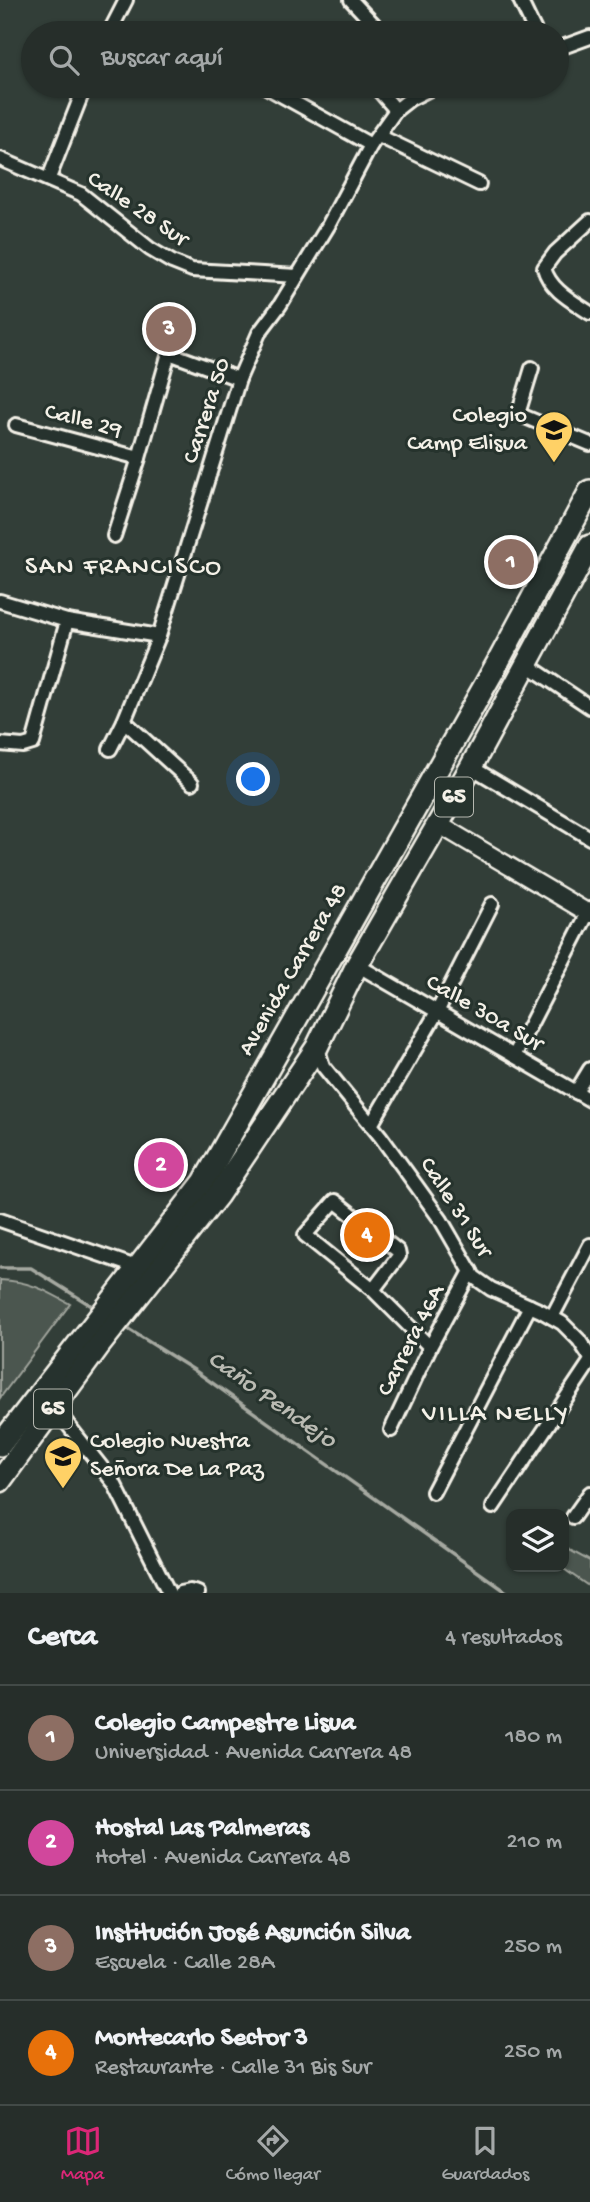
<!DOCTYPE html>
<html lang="es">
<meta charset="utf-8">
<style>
:root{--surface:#262e2a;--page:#323a36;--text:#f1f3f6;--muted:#a4a8a8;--line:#424a47;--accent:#db2777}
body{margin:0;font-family:"Gochi Hand",sans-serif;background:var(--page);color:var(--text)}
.controls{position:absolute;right:21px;bottom:21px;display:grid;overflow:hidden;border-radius:14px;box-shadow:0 2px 5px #0004}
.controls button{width:63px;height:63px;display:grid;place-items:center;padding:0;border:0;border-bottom:2px solid var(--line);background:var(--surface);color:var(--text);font:35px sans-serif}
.you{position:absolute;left:254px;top:780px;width:24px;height:24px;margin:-18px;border:5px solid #fff;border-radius:50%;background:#1a73e8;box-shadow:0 0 0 10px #1a73e833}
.badge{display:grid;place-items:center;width:46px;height:46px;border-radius:50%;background:var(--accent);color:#fff;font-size:23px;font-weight:700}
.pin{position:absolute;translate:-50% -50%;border:4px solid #fff;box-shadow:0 2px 7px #0006}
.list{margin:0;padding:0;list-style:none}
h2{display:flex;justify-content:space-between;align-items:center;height:91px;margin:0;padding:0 28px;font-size:30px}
h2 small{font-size:23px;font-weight:400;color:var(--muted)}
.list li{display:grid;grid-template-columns:46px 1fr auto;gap:21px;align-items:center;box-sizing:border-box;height:105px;padding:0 28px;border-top:2px solid var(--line)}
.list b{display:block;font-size:26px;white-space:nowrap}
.list p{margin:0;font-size:23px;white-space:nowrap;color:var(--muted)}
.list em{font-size:23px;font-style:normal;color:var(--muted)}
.icon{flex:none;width:38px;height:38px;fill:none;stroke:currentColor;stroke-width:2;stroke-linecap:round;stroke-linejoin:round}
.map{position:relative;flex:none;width:590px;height:1593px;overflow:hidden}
.search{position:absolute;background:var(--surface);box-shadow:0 2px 5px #0004;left:21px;right:21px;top:21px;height:77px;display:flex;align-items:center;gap:18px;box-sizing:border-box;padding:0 24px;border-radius:38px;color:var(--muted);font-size:26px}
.sheet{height:511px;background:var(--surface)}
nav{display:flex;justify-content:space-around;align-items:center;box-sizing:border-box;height:98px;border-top:2px solid var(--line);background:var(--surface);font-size:19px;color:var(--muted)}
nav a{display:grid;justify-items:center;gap:4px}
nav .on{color:var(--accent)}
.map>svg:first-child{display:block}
.green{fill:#4c564f;stroke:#a0a49c;stroke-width:2}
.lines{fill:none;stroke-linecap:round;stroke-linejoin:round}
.stream{stroke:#a6a9a1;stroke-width:3.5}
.minor-casing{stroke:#f4f1e8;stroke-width:18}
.tertiary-casing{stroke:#f4f1e8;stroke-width:21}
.primary-casing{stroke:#f4f1e8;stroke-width:26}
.minor{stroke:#26332d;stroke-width:12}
.tertiary{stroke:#26332d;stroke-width:16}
.primary{stroke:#26332d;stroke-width:21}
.labels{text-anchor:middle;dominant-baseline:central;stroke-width:6;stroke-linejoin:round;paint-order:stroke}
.shield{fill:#26332d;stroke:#b6b8b0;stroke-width:2}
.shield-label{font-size:23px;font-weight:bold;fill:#f4f1e8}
.street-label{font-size:24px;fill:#f4f1e8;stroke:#26332d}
.poi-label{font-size:24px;fill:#f4f1e8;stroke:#26332d;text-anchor:end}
.neighbourhood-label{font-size:26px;letter-spacing:2px;fill:#f4f1e8;stroke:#26332d}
.water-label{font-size:26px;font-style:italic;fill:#babbb3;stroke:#26332d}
</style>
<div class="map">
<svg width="590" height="1593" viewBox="0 0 590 1593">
<rect width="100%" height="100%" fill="#323e38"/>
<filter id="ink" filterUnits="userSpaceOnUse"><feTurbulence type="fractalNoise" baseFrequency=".0143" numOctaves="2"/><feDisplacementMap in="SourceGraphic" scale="14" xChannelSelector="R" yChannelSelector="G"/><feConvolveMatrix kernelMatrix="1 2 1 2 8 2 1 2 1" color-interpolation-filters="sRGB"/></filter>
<g filter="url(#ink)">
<g class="green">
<path d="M0,1280C29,1281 45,1290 70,1304L0,1398Z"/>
<path d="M564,1547L590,1561V1587L561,1567H564Z"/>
</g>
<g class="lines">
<g class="stream">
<path d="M0,1268H31L95,1308"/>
<path d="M125,1327L194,1370L508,1593"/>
</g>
<defs>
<g id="minor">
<path d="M351,0L382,33"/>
<path d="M520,0L536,33"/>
<path d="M294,29L300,33"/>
<path d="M109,33L126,0"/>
<path d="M557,49L590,37"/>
<path d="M375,86L396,110"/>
<path d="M268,88L371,145"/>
<path d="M379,136L479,184"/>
<path d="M0,159L81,194L150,249L172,262L192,270L297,276"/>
<path d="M49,178L85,86"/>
<path d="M590,221L555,253L544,268C550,290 572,301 590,313"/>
<path d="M532,368L518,414L590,444"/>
<path d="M16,425L139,458"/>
<path d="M114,536L139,458L169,353L239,379"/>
<path d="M0,601L67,621L159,636"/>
<path d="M526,664L590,707"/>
<path d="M124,721L192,783"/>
<path d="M0,744L23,746L33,743L67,621"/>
<path d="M110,749L124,721L159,636L239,379L259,333L280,305L328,226L371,145L396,110L410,99L436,86"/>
<path d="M471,767L590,838"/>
<path d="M357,965L590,1100"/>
<path d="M317,1047L323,1066L381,1137L418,1188L441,1220L474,1277L491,1289L541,1311L562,1323L579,1340L590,1357"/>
<path d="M514,1056L590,909"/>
<path d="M576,1092L590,1069"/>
<path d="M371,1125L437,1012L492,904"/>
<path d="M0,1220L136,1267"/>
<path d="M373,1290L399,1256L398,1251L335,1201L305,1235L373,1290L430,1347"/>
<path d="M552,1317L590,1245"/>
<path d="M54,1407L114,1483L169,1593"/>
<path d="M391,1430L430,1347L471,1271"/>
<path d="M433,1492L530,1306"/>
<path d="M493,1507L590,1362"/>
<path d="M573,1517L590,1493"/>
<path d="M180,1593L190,1591L198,1593"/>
</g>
<path id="tertiary" d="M438,824L590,914"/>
<g id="primary">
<path d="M0,1445L204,1182L497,664L590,491"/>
<path d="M0,1481L98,1347L218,1195L317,1047L357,965L471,767L590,546"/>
</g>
</defs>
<use href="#minor" class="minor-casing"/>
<use href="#tertiary" class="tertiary-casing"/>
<use href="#primary" class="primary-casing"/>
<use href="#minor" class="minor"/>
<use href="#tertiary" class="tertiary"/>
<use href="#primary" class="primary"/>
</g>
</g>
<defs>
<symbol id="school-pin" viewBox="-11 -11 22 30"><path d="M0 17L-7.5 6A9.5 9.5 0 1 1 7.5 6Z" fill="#ffd166" stroke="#26332d"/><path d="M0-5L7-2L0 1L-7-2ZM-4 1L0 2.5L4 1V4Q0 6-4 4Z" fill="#111"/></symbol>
</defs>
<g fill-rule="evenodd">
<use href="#school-pin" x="532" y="408" width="44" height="60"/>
<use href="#school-pin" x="41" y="1434" width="44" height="60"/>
</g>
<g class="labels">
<g class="shield">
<rect x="435" y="777.5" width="38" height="39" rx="5"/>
<rect x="34" y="1389.5" width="38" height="39" rx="5"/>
</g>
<g class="shield-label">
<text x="454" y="797">65</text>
<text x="53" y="1409">65</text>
</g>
<g class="street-label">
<text transform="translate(137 210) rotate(34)">Calle 28 Sur</text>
<text transform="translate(208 411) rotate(-72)">Carrera 50</text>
<text transform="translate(83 422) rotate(15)">Calle 29</text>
<text transform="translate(294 970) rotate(-60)">Avenida Carrera 48</text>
<text transform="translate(484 1014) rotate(30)">Calle 30a Sur</text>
<text transform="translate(455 1208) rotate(57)">Calle 31 Sur</text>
<text transform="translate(412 1341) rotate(-63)">Carrera 46A</text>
</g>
<g class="poi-label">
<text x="527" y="416">Colegio<tspan x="527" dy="28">Camp Elisua</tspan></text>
<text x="90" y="1442" text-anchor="start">Colegio Nuestra<tspan x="90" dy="28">Señora De La Paz</tspan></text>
</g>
<g class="neighbourhood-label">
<text x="124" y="568">SAN FRANCISCO</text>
<text x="496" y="1415">VILLA NELLY</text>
</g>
<g class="water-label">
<text transform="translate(271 1401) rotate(35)">Caño Pendejo</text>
</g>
</g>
</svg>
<div class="controls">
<button><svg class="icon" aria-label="layers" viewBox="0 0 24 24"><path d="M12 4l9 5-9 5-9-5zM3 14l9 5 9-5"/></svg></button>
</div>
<div class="you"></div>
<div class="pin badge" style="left:511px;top:562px;background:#8d6e63">1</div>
<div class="pin badge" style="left:161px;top:1165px;background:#d1479c">2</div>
<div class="pin badge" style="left:169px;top:329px;background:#8d6e63">3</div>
<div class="pin badge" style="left:367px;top:1235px;background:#e8710a">4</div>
<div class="search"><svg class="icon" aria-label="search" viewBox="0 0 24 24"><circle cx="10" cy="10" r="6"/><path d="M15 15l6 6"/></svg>Buscar aquí</div>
</div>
<section class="sheet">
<h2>Cerca<small>4 resultados</small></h2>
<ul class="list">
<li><span class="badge" style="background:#8d6e63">1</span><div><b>Colegio Campestre Lisua</b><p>Universidad · Avenida Carrera 48</p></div><em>180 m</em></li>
<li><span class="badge" style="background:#d1479c">2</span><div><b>Hostal Las Palmeras</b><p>Hotel · Avenida Carrera 48</p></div><em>210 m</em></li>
<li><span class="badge" style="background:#8d6e63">3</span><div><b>Institución José Asunción Silva</b><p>Escuela · Calle 28A</p></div><em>250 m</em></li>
<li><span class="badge" style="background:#e8710a">4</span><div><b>Montecarlo Sector 3</b><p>Restaurante · Calle 31 Bis Sur</p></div><em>250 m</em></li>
</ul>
</section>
<nav>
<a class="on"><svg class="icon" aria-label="map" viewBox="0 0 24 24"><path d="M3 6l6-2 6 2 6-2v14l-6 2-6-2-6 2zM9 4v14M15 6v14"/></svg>Mapa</a>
<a><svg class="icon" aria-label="directions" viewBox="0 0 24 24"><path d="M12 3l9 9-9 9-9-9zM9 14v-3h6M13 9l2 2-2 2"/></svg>Cómo llegar</a>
<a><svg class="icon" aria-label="saved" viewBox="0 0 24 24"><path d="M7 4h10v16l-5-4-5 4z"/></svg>Guardados</a>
</nav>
